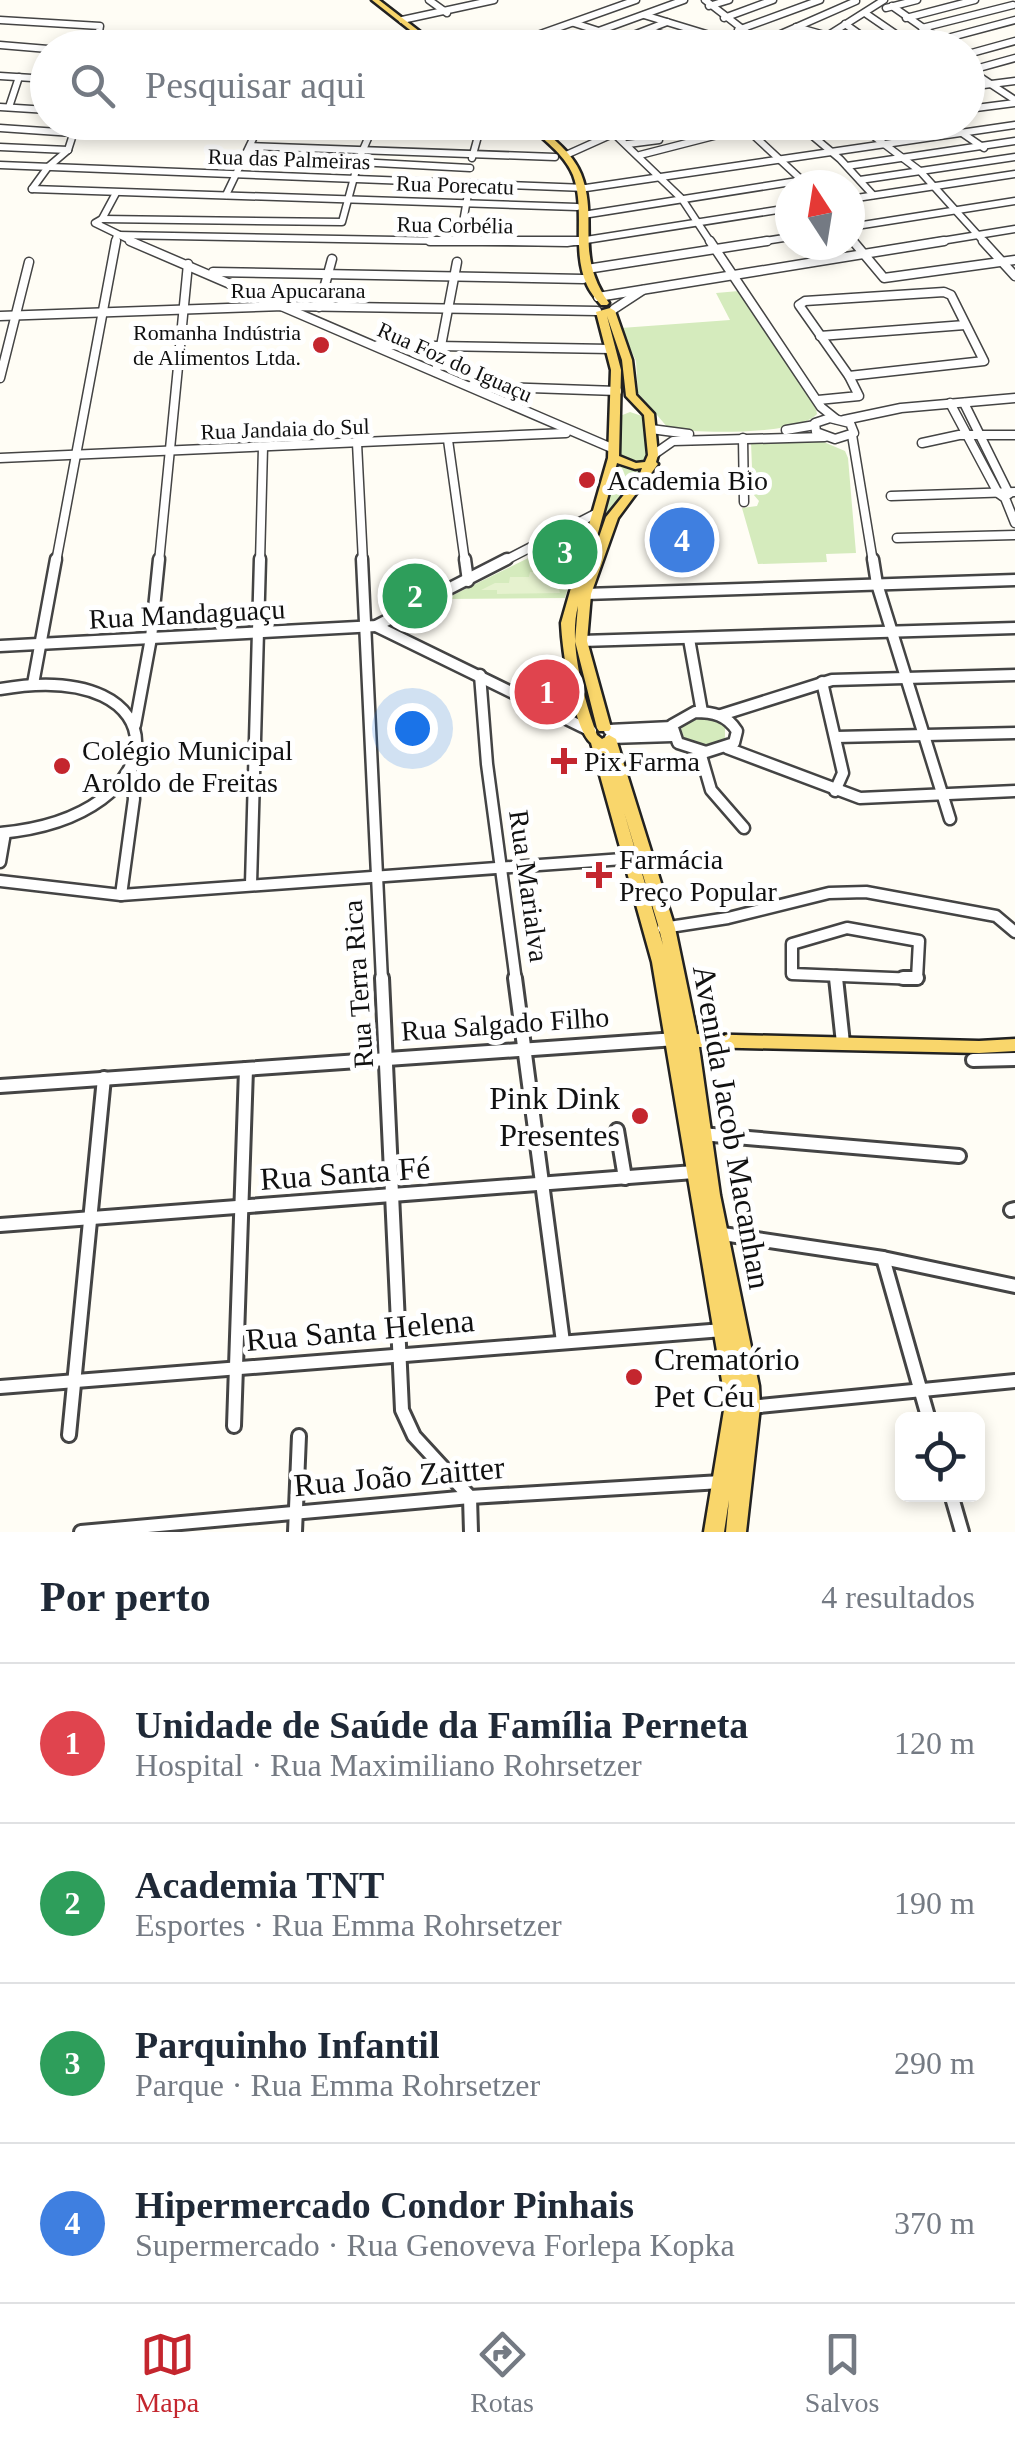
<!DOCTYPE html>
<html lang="pt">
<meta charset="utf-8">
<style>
:root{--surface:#fff;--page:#f6f6f7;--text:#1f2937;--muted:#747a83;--line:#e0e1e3;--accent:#c4262e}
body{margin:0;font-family:"Times New Roman",serif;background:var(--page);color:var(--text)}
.controls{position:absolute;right:30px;bottom:30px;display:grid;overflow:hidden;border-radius:15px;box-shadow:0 5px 15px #0003}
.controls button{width:90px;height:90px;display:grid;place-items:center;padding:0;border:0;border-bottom:2px solid var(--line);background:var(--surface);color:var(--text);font:50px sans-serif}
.compass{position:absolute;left:775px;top:170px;width:90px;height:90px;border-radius:50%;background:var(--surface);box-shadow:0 5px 15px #0003;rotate:348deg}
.you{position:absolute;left:412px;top:728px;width:35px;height:35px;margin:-25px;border:8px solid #fff;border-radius:50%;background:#1a73e8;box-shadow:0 0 0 15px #1a73e833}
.badge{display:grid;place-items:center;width:65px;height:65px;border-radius:50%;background:var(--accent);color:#fff;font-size:32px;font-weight:700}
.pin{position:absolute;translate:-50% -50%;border:5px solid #fff;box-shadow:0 2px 10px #0006}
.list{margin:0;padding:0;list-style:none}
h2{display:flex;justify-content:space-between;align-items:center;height:130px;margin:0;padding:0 40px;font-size:42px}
h2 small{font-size:32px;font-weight:400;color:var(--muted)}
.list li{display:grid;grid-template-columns:65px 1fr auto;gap:30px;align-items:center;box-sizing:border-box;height:160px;padding:0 40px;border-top:2px solid var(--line)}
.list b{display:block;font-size:38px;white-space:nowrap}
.list p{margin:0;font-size:32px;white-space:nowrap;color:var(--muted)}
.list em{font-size:32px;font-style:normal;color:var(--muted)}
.icon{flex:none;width:55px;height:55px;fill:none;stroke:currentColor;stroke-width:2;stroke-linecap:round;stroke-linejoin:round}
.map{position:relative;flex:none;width:1015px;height:1532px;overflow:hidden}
.search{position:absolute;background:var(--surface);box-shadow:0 5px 15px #0003;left:30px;right:30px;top:30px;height:110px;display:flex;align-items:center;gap:25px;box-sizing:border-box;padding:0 35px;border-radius:55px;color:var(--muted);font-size:38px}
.sheet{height:770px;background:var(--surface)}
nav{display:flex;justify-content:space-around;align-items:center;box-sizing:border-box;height:140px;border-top:2px solid var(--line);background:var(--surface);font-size:28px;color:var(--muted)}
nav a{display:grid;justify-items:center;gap:5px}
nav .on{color:var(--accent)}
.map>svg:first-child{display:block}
.green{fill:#d5ebbd}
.pitch{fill:#e6f2cf}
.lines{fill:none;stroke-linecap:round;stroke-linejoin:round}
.minor-far3-casing{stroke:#444;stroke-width:9}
.minor-far2-casing{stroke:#444;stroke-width:11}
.minor-far1-casing{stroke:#444;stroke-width:15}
.minor-casing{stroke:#444;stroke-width:18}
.major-casing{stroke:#222;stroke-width:5}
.minor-far3{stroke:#fff;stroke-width:6}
.minor-far2{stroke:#fff;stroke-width:8}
.minor-far1{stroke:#fff;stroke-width:10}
.minor{stroke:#fff;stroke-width:12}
.major{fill:#f9d66b;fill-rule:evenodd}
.poi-dot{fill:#c4262e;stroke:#fff;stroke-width:4}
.labels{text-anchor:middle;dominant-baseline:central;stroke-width:10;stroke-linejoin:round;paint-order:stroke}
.far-street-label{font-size:22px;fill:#111;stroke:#fff}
.far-poi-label{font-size:22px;fill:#111;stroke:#fff;text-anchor:end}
.poi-label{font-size:28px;fill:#111;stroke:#fff;text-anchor:start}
.street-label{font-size:28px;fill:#111;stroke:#fff}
.near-poi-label{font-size:32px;fill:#111;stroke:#fff;text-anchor:end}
.near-street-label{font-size:32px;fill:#111;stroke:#fff}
</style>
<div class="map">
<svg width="1015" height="1532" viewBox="0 0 1015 1532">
<rect width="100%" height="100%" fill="#fffdf5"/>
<g class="green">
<path d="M739,291L815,405L817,414C797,436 699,433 669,429L638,393L636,361L621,328L730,320L716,293Z"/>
<path d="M630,412L645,417L647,454L644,462L628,463L617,456L620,416Z"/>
<path d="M819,440L845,451L848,458L856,553L826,554L827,562L758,564L742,508L757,506L759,501L753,494L751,442Z"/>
<path d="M615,464L645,467L606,517L582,579L573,630L592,711L571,644L579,579Z"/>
<path d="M569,538L581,540L565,598L445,599Z"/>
<path d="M707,717L725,726V740L699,746L684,738L681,730L684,723Z"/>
</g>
<path class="pitch" d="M530,572H555L560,593L497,594V590H481L495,583H509L510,577H529Z"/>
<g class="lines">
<defs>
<g id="minor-far3">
<path d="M429,0L447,13"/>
<path d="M705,0L767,48"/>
<path d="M709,6L729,0"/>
<path d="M892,6L952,48"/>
<path d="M886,8L917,0"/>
<path d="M865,13L916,48"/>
<path d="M644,15L749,47"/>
<path d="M724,18L773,0"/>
<path d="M906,18L975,0"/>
<path d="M0,20L100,26L96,48"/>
<path d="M402,20L494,0"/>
<path d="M574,23L651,48"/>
<path d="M845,24L879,48"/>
<path d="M796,27L828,36L843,48"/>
<path d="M922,28L1013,5"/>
<path d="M649,30L703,48"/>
<path d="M738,30L820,0"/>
<path d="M940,40L1015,20"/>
<path d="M0,45L48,49"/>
<path d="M501,48L636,0"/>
<path d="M552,48L684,0"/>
<path d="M600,48L667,22"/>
<path d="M749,48L856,1"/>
<path d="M808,48L884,0"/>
<path d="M968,54L1015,41"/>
<path d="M968,69L1015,100"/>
<path d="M968,71L1015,58"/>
<path d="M0,76L48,79"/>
<path d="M968,87L1015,81"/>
<path d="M0,107L48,110"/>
<path d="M9,107L19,77"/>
<path d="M968,109L1015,103"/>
<path d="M602,122L682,199L711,243"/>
<path d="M728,122L750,132L805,183"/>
<path d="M796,122L840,159L873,195"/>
<path d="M855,122L920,171L985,243"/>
<path d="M946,122L984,148"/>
<path d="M574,124L587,122"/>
<path d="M0,128L73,133"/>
<path d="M435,131L480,129L472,158"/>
<path d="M371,133L426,131"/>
<path d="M628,144L659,140L652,130L676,127"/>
<path d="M250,146L555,157"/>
<path d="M0,147L68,150"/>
<path d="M68,150L77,122"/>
<path d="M566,155L615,133"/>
<path d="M640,155L745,128"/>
<path d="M358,162L470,168"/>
<path d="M0,165L586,188L1015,125"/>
<path d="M847,166L1015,141"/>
<path d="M860,180L1015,157"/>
<path d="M32,189L577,207"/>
<path d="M32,189L48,167L68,150"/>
<path d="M116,193L102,219L95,223L136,243"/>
<path d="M226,195L261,122"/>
<path d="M850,199L1015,174"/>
<path d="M583,215L804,180"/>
<path d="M102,219L342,222L359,159L375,122"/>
<path d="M463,222L470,183"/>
<path d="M850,227L1015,201"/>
<path d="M117,235L567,243L790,208"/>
<path d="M850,237L855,243"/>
<path d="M115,243L117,235"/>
<path d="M752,243L790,237"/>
<path d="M929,243L1015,229"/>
</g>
<g id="minor-far2">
<path d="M130,241L614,449"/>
<path d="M430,241H583"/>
<path d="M710,241L821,407L836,419"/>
<path d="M853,241L884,278L1015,260"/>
<path d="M983,241L1015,276"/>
<path d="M587,269L767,241"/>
<path d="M213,272L583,279"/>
<path d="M944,292L951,295L984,361L849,376L799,305L805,301Z"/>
<path d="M598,297L944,241"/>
<path d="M319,307L332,259"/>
<path d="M614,309L643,290"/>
<path d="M0,316L284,306L597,311"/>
<path d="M820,336L965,325"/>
<path d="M378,345L611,349"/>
<path d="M436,372L457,262"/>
<path d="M0,378L29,262"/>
<path d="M471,386L617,391"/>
<path d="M818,400L859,396L849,376"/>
<path d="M950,403L998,493L1005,498L1015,523"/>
<path d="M964,403L1009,494"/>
<path d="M830,418L850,423L854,433L835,439L816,432L815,423Z"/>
<path d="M844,420L901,408L1015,398"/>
<path d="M651,429L689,434"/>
<path d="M786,430L815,425"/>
<path d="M852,435L873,562"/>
<path d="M743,438L744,502"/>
<path d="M448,440L465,562"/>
<path d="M357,443L363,562"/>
<path d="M922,443L959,435H1015"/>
<path d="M653,455L673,441L825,437"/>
<path d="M0,458L566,433"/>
<path d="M891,496L1015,492"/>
<path d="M897,538L1015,535"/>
<path d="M56,562L116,241"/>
<path d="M159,562L188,264"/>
<path d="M260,562L263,447"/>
<path d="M502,562L599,512"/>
</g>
<g id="minor-far1">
<path d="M362,559L382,981"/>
<path d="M465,559L468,581"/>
<path d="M873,559L877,584L950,819"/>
<path d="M585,594L1015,580"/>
<path d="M376,626L591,731"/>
<path d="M689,639L702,712"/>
<path d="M581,641L1015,628"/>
<path d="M0,646L376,626L507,559"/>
<path d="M480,675L487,764L516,981"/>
<path d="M822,682L843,773L835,791"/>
<path d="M33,684L56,559"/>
<path d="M0,689C183,657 180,817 0,833"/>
<path d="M695,712C713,712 727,715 737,731L734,743L706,752L678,743L672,725Z"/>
<path d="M721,715L832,680L1015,675"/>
<path d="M135,725L151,638L159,559"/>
<path d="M609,730L672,727"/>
<path d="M836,737L1015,733"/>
<path d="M610,738L672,736"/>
<path d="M727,748L860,798L1015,791"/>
<path d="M700,752L711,790L744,828"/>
<path d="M0,862L5,833"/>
<path d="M0,881L121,895L637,858"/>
<path d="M251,884L260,559"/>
<path d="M121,895L134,799L131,770"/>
<path d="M663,928L728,918L829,893L866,892L996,916L1015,932"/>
<path d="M847,928L919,941L917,979L792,974V944Z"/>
<path d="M836,976L837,981"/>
</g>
<g id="minor">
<path d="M382,978L402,1410L414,1436L470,1497"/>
<path d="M515,978L563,1342"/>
<path d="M836,978L843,1043"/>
<path d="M903,978H917"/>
<path d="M973,1060L1015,1059"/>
<path d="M0,1086L676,1039"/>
<path d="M617,1130L625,1178"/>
<path d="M701,1134L959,1156"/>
<path d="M1011,1210L1015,1209"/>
<path d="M0,1225L694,1172"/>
<path d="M716,1233L883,1258L1015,1286"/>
<path d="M883,1258L929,1420"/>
<path d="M0,1387L723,1330"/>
<path d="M750,1407L1015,1381"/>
<path d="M234,1426L246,1069"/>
<path d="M69,1435L104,1078"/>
<path d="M951,1494L962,1532"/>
<path d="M470,1497L471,1532"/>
<path d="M81,1532L470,1497L721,1482"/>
<path d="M295,1532L299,1436"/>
</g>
<g id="major">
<path d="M372,0H379L441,48H433Z"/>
<path d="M525,122H534C552,138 572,152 581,174C599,220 574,255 609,303L607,305H601C596,299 590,292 587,285C571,250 586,210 573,175C564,153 542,139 525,122Z"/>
<path d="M610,308L615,311L632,360L636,395L654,414L658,455L656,462L658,464L618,518L591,594L587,641L611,728L609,731H599L597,728L575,641L578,606C568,643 584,699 597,735L602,739L609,735L616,739L675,928L697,1034L979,1041L1015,1039V1051L979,1053L699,1047L720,1195L759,1386L760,1407L746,1532H726L729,1500L724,1532H704L725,1404L723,1387L652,962L591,743C573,727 562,648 561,623L608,458L611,370L596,312ZM607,316L622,360L626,396L644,415L648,455L645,462L636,463L619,456L621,370ZM617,463L635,469L642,468L639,476L606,517L589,566ZM624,812L659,928L663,945Z"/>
</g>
</defs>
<use href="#minor-far3" class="minor-far3-casing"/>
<use href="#minor-far2" class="minor-far2-casing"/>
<use href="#minor-far1" class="minor-far1-casing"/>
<use href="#minor" class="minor-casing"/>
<use href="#major" class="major-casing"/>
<use href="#minor-far3" class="minor-far3"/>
<use href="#minor-far2" class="minor-far2"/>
<use href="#minor-far1" class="minor-far1"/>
<use href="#minor" class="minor"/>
<use href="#major" class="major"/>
</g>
<g class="poi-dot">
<circle cx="321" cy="345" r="10"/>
<circle cx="587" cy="480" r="10"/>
<path d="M559 746h10v10h10v10h-10v10h-10v-10h-10v-10h10z"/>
<circle cx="62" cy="766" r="10"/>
<path d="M594 860h10v10h10v10h-10v10h-10v-10h-10v-10h10z"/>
<circle cx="640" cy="1116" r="10"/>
<circle cx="634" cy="1377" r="10"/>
</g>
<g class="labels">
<g class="far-street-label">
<text transform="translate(289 159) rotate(2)">Rua das Palmeiras</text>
<text transform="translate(455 185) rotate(2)">Rua Porecatu</text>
<text transform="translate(455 225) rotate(1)">Rua Corbélia</text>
<text x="298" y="290">Rua Apucarana</text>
<text transform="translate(455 362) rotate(24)">Rua Foz do Iguaçu</text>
<text transform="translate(285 429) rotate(-2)">Rua Jandaia do Sul</text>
</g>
<g class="far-poi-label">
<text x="301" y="332">Romanha Indústria<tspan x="301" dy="25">de Alimentos Ltda.</tspan></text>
</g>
<g class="poi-label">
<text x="607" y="480">Academia Bio</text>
<text x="82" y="750">Colégio Municipal<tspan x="82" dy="32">Aroldo de Freitas</tspan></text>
<text x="584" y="761">Pix Farma</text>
<text x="619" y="859">Farmácia<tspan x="619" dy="32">Preço Popular</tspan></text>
</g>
<g class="street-label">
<text transform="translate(187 614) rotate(-3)">Rua Mandaguaçu</text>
<text transform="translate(529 886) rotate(82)">Rua Marialva</text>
<text transform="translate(358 984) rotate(-94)">Rua Terra Rica</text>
<text transform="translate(505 1024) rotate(-4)">Rua Salgado Filho</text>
</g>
<g class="near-poi-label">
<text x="620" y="1098">Pink Dink<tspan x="620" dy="37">Presentes</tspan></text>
<text x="654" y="1359" text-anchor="start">Crematório<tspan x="654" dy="37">Pet Céu</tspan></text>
</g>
<g class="near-street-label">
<text transform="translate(732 1127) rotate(80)">Avenida Jacob Macanhan</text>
<text transform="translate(345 1173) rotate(-4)">Rua Santa Fé</text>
<text transform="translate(360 1330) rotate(-5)">Rua Santa Helena</text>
<text transform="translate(399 1476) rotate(-5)">Rua João Zaitter</text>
</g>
</g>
</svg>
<div class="controls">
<button><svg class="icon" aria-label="locate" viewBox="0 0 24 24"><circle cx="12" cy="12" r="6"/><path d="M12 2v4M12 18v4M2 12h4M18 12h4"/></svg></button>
</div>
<svg class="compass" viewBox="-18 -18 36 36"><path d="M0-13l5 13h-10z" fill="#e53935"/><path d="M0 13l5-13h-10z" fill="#747a83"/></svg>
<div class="you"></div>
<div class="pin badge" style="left:547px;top:692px;background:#e0444e">1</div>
<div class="pin badge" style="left:415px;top:596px;background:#2e9e5b">2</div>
<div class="pin badge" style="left:565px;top:552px;background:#2e9e5b">3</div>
<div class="pin badge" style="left:682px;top:540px;background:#3f7fe0">4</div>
<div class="search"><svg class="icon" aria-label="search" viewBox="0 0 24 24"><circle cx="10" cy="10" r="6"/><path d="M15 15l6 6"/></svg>Pesquisar aqui</div>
</div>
<section class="sheet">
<h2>Por perto<small>4 resultados</small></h2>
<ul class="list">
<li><span class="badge" style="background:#e0444e">1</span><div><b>Unidade de Saúde da Família Perneta</b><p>Hospital · Rua Maximiliano Rohrsetzer</p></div><em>120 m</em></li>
<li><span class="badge" style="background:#2e9e5b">2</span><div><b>Academia TNT</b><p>Esportes · Rua Emma Rohrsetzer</p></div><em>190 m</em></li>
<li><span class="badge" style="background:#2e9e5b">3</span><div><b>Parquinho Infantil</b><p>Parque · Rua Emma Rohrsetzer</p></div><em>290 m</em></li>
<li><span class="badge" style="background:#3f7fe0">4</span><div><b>Hipermercado Condor Pinhais</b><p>Supermercado · Rua Genoveva Forlepa Kopka</p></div><em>370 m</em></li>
</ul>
</section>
<nav>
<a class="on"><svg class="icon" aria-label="map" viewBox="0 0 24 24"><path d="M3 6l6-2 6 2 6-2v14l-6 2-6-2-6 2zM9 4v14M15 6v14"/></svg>Mapa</a>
<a><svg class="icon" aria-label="directions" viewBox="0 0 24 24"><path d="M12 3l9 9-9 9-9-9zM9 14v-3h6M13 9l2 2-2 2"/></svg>Rotas</a>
<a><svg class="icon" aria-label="saved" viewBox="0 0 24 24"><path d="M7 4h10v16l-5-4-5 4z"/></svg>Salvos</a>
</nav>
